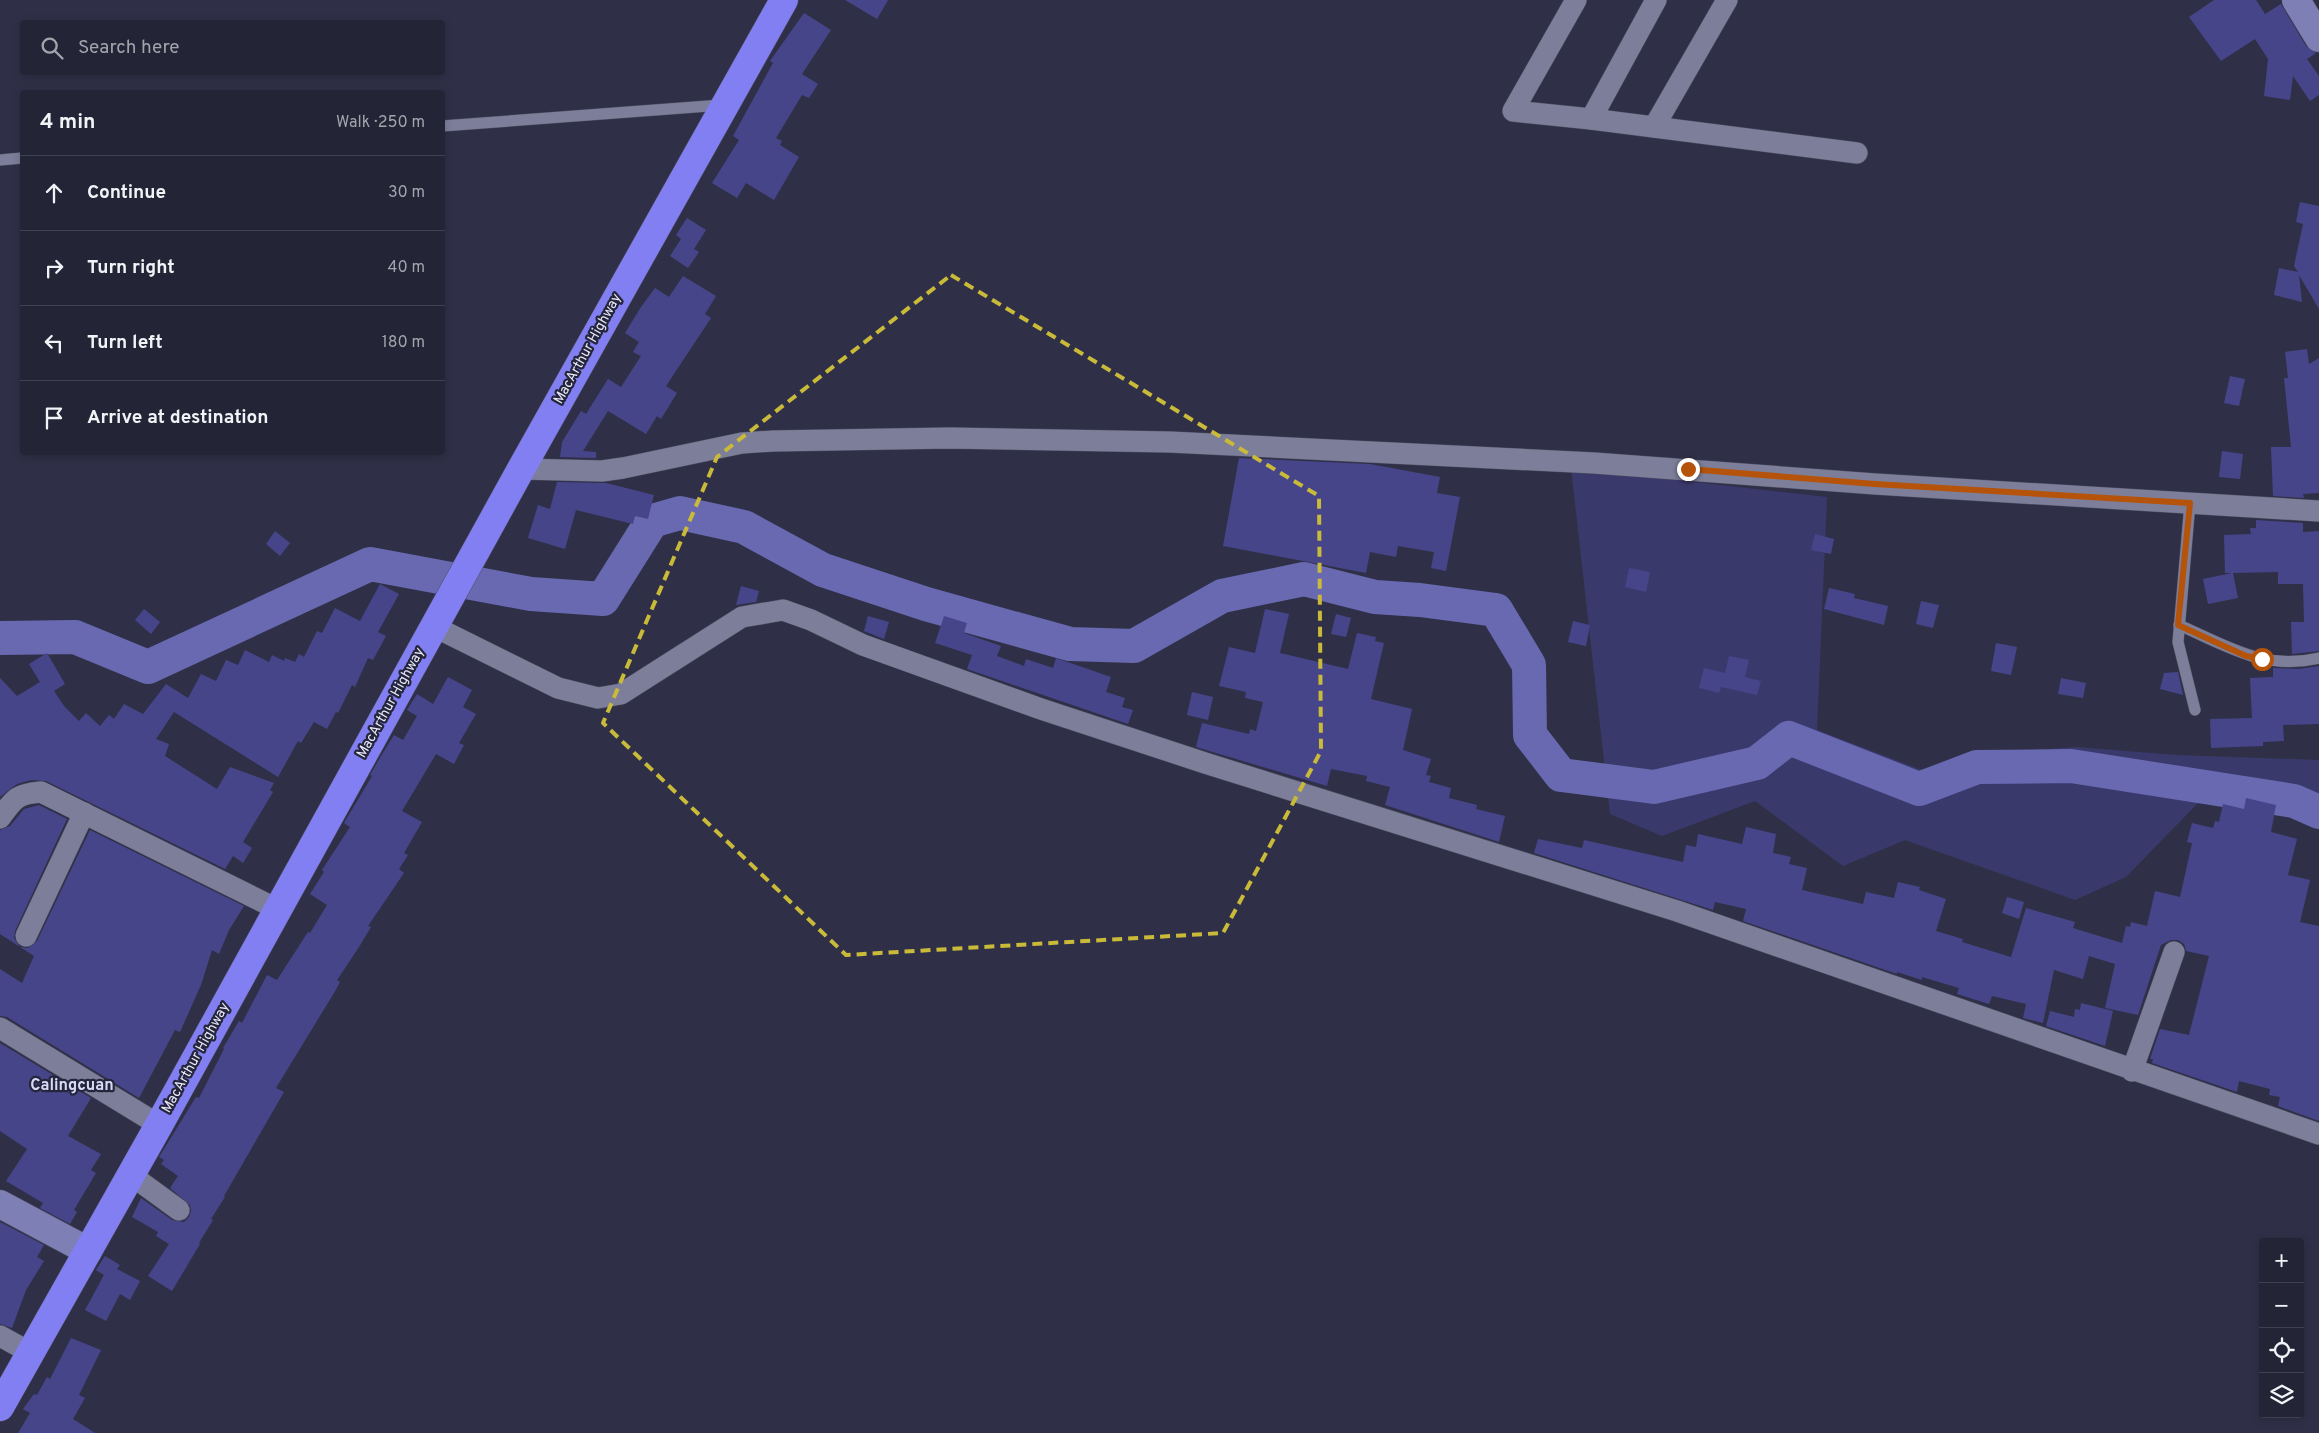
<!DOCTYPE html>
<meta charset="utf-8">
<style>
:root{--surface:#232435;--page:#2f3041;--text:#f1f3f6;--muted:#a3a4ad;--line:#404150}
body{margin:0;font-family:Overpass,sans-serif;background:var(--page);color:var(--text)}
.controls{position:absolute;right:15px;bottom:15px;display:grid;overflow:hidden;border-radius:5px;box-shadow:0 2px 8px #0003}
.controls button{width:45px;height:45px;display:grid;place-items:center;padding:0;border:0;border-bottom:1px solid var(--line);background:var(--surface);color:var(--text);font:25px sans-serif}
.stop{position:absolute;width:15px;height:15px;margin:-11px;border:4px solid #b45309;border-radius:50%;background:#fff}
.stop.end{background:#b45309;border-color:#fff;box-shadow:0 1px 5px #0008}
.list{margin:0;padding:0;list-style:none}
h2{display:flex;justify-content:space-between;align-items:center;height:65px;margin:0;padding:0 20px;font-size:21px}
h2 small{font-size:16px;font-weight:400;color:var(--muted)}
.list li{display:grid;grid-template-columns:32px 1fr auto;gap:15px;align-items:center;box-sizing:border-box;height:75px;padding:0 20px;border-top:1px solid var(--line)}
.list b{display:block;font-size:19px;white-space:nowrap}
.list em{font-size:16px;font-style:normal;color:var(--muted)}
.icon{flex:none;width:28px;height:28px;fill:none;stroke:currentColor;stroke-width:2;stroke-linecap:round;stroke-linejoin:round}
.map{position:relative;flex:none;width:2319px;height:1433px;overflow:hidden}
.search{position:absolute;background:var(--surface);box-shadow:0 2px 8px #0003;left:20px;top:20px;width:425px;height:55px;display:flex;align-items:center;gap:12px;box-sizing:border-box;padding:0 18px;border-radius:5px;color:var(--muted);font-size:19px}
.panel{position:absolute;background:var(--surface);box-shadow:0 2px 8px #0003;left:20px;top:90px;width:425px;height:365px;border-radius:5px}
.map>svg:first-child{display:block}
.green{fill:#3a396c}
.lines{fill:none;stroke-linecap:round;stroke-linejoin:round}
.river{stroke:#6969b2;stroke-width:34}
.building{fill:#47458a}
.lane-casing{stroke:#4e4e62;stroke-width:12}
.street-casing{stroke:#4e4e62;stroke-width:22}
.secondary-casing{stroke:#4e4e62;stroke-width:29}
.highway-casing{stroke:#4e4e62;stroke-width:29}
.lane{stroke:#7d7f9a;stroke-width:11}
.street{stroke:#7d7f9a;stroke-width:21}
.secondary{stroke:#7e7fb4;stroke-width:28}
.highway{stroke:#817ff2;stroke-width:28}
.route{stroke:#b45309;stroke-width:6}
.marked{fill:none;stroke:#caba39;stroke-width:4;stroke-dasharray:10 6;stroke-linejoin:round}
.labels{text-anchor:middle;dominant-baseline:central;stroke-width:4.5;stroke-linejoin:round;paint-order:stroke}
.street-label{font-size:14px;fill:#e9eafa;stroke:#25263c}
.quarter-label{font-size:16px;font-weight:bold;fill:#d7d9f7;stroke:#25263c}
</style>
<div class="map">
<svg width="2319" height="1433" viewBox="0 0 2319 1433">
<rect width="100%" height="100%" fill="#2f3047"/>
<path class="green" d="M1571,468L1827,497L1817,730L1927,772L1970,755L2076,747L2177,755L2319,760V818L2293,806L2198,803L2126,877L2075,900L1905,840L1843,866L1755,801L1662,836L1610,814Z"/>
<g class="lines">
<path class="river" d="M0,638L75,637L148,667L370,564L531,594L603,599L652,521L680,513L744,527L823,570L926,604L1070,644L1134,646L1222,596L1304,579L1375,597L1420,600L1496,610L1529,665L1530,735L1561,775L1654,787L1757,763L1789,738L1919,789L1977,767L2071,766L2294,801L2319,812"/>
</g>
<g class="building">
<path d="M845,0H888L877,19Z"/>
<path d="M2214,0H2256L2265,14L2281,4L2306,46L2316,53L2307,59L2319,76V95L2310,101L2293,76L2290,100L2264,96L2268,59L2255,39L2221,61L2189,17Z"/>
<path d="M804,13L831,30L802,74L818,84L809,98L802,95L776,138L782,141L780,145L799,157L774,200L746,183L737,198L712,183L739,140L733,136L773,63L770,61Z"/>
<path d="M2300,202L2319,206V309L2299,275L2302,302L2274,295L2279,268L2298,272L2294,266L2303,224L2296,222Z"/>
<path d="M687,218L706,230L694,249L699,252L688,268L670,256L681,239L676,235Z"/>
<path d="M683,276L716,296L705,314L711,318L666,386L677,393L661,419L657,416L646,434L608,411L583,451L596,452V458L560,457L562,442L581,411L586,414L608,379L621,387L641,356L633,352L639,342L625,333L641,307L655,288L669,297Z"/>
<path d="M2307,349L2309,364L2319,358V493L2303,494L2304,498L2273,496L2271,447H2291L2284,378H2288L2285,352Z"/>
<path d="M2230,376L2245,379L2239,406L2224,403Z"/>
<path d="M2222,451L2243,454L2240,479L2219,477Z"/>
<path d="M1239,458L1370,464L1440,477L1437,493L1460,497L1446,571L1431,568L1434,552L1398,546L1396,557L1370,552L1366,573L1223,546Z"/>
<path d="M557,482L606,483L654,495L648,519L635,516L633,524L576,510L565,549L528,538L538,505L550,509Z"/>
<path d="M2256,520L2303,523V532L2319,531V651L2292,654L2291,622H2304L2303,584H2278V572L2233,573L2238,598L2208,604L2203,579L2232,573H2225L2224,535L2251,534L2250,528H2256Z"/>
<path d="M275,531L290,543L280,556L266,544Z"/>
<path d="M1815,534L1834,539L1831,554L1811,550Z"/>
<path d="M1629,568L1650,572L1646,592L1625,587Z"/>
<path d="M380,584L399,594L378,632L386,636L373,660L368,658L355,687L352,685L338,713L336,712L327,729L314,722L301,743L298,741L278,777L174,712L156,739L169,744L165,756L217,789L230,767L274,783L270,790L273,792L243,842L252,848L243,863L233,856L225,869L46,781L31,780L17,784L0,797V678L17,696L40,682L29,664L47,653L65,684L54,691L64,706L79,721L86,713L100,726L109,715L114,719L124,704L143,714L166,684L188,698L201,674L216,681L226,660L238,665L245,650L269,662L272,655L284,661L285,658L295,662L299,654L304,657L317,631L322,633L335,608L360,621Z"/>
<path d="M741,586L759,591L756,602L736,605Z"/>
<path d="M1829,588L1855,594L1854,598L1888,606L1884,625L1824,609Z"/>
<path d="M1921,601L1939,605L1933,628L1916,624Z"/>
<path d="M144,609L160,622L151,634L135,620Z"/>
<path d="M1265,609L1289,614L1280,653L1348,669L1357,633L1376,637L1375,641L1384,643L1371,699L1412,709L1403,750L1431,759L1426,775L1431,776L1429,782L1451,788L1449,798L1477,805L1476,809L1505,816L1499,842L1385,805L1390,787L1366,781L1367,776L1331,769L1327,786L1196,747L1202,723L1249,734L1250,729L1256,731L1263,702L1245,698L1246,692L1219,686L1229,647L1255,653Z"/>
<path d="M1336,614L1351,618L1346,637L1331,634Z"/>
<path d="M868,616L889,622L884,639L864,631Z"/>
<path d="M944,616L967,623L964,633L1001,646L997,656L1024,666L1026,659L1053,668L1056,658L1111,677L1106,692L1125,698L1122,707L1133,710L1128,724L967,669L972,655L935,643Z"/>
<path d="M1573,621L1590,625L1586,646L1568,642Z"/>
<path d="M1996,643L2017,647L2011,675L1991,671Z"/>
<path d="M1729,656L1749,660L1745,677L1761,681L1757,695L1721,687L1719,693L1699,688L1704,668L1725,673Z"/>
<path d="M2319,666V724L2283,725L2284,741L2263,742V746L2211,748L2210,719L2252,718L2250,678L2273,677V668L2299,669Z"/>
<path d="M2178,672L2183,695L2160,689L2164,673Z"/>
<path d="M448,677L472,690L463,707L476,714L459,743L464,745L454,764L436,754L402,811L422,822L404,853L408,855L399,869L404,873L368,926L371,927L359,947L337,980L340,982L334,993L276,1088L284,1092L224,1196L225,1197L211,1219L213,1220L199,1243L200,1244L172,1291L148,1276L169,1244L156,1236L158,1232L132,1217L141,1198L172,1220L184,1222L189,1217L191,1211L190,1205L170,1188L178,1176L161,1164L164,1160L159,1157L196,1097L199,1098L224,1049L223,1048L239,1021L242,1023L267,975L277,980L308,932L310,933L327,905L310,894L324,872L322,870L350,827L344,823L372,776L370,775L381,756L394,735L403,740L417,716L407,710L417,694L433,704Z"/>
<path d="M2061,678L2086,683L2083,698L2058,694Z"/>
<path d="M1192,692L1213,697L1208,720L1187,715Z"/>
<path d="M2246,798L2276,805L2271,832L2297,839L2288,875L2310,880L2300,922L2319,926V1121L2278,1106L2280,1097L2269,1095L2270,1089L2239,1081L2237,1092L2152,1063L2153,1059H2150L2160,1029L2189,1035L2209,956L2186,951L2184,944L2178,940H2171L2161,945L2138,1015L2105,1008L2115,964L2089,956L2083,979L2054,970L2043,1023L2023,1018L2026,1004L1992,996L1989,1004L1957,994L1959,988L1922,977V980L1897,972V974L1743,921L1746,909L1715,902L1713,910L1534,853L1538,839L1582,848L1584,840L1683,862L1686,845L1696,847L1698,834L1742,844L1746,827L1776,834L1773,853L1791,857L1789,864L1807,868L1802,890L1863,904L1866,892L1894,898L1898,882L1920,887L1919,890L1946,899L1936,931L1963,939L1962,942L2011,957L2026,908L2075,922L2073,928L2122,943L2126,926L2130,927L2131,922L2147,926L2155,891L2180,897L2192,843L2187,842L2192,823L2213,828L2215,821L2219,822L2223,804L2244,809Z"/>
<path d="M39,805L67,819L15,931L14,938L20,947L28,948L37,941L90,830L244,906L229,930L219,954L212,950L201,985L180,1032L175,1030L139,1098L7,1017L0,1016V969L22,983L34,956L0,934V830L10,826L24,809Z"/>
<path d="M2007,897L2024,902L2019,919L2002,913Z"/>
<path d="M2081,1003L2113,1011L2105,1046L2046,1026L2050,1011L2074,1017L2075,1009L2080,1010Z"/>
<path d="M0,1043L91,1098L68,1136L101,1154L91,1170L96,1173L74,1210L77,1212L70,1224L40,1208L43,1203L6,1181L27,1149L0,1131Z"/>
<path d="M0,1222L44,1245L37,1257L44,1261L26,1290L12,1328L0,1324Z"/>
<path d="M105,1256L120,1265L117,1269L140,1281L130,1300L120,1294L106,1321L85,1310L104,1275L96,1270Z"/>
<path d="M71,1338L101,1350L79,1395L85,1398L73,1419L95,1433H18L30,1413L23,1409L34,1394L37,1395L47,1377L50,1379Z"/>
</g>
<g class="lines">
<defs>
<g id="lane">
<path d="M442,126L722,105"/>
<path d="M0,160L22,158"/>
<path d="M2190,503L2178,642L2195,710"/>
<path d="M2179,625C2227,646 2264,671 2319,658"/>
</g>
<g id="street">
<path d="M1576,0L1513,111L1591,119L1857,153"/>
<path d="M1591,119L1656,0"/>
<path d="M1654,127L1727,0"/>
<path d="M521,469L602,471L623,468L742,443L773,441L950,438L1170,442L1594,463L1875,484L2319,511"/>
<path d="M433,626L558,688L598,698L621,694L742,617L783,610L811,620L863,645L1041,709L1205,763L1677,911L2319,1134"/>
<path d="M0,818C14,799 16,794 41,792L277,909"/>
<path d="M26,936L84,813"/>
<path d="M0,1028L159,1125"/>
<path d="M2132,1071L2174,952"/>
<path d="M131,1175L179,1210"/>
<path d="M0,1336L31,1353"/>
</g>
<g id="secondary">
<path d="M2296,0L2319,38"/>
<path d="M0,1204L88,1251"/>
</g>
<path id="highway" d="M0,1407L159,1125L521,469L784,0"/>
</defs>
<use href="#lane" class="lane-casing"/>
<use href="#street" class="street-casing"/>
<use href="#secondary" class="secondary-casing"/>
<use href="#highway" class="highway-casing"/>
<use href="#lane" class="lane"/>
<use href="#street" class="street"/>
<use href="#secondary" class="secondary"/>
<use href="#highway" class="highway"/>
</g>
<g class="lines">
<path class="route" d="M1688,469L1875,484L2190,503L2178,625L2246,656L2262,659"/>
</g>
<path class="marked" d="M951,275L1319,496L1321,751L1223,933L846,955L603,723L717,457Z"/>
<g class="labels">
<g class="street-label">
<text transform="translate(588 349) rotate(-61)">MacArthur Highway</text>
<text transform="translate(391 703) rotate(-61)">MacArthur Highway</text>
<text transform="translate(196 1058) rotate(-61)">MacArthur Highway</text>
</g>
<g class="quarter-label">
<text x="72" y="1086">Calingcuan</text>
</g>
</g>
</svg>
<div class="controls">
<button>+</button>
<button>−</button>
<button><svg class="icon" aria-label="locate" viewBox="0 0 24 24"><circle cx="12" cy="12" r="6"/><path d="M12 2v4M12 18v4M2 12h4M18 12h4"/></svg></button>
<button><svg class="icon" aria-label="layers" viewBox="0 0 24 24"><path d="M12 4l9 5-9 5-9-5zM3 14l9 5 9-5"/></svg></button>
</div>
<div class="stop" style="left:2262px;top:659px"></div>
<div class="stop end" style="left:1688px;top:469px"></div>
<div class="search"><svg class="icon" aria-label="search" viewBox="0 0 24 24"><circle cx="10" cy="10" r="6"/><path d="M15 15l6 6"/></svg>Search here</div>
<section class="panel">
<h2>4 min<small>Walk · 250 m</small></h2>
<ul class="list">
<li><svg class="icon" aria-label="ahead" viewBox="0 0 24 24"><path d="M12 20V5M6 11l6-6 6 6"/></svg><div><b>Continue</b></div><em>30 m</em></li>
<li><svg class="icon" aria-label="right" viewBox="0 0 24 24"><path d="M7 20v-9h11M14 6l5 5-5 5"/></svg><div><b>Turn right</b></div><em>40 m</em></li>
<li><svg class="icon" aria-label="left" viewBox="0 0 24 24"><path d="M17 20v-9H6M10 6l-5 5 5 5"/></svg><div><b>Turn left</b></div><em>180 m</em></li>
<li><svg class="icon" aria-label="arrive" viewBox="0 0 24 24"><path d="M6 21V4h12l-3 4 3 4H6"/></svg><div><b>Arrive at destination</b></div></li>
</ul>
</section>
</div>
